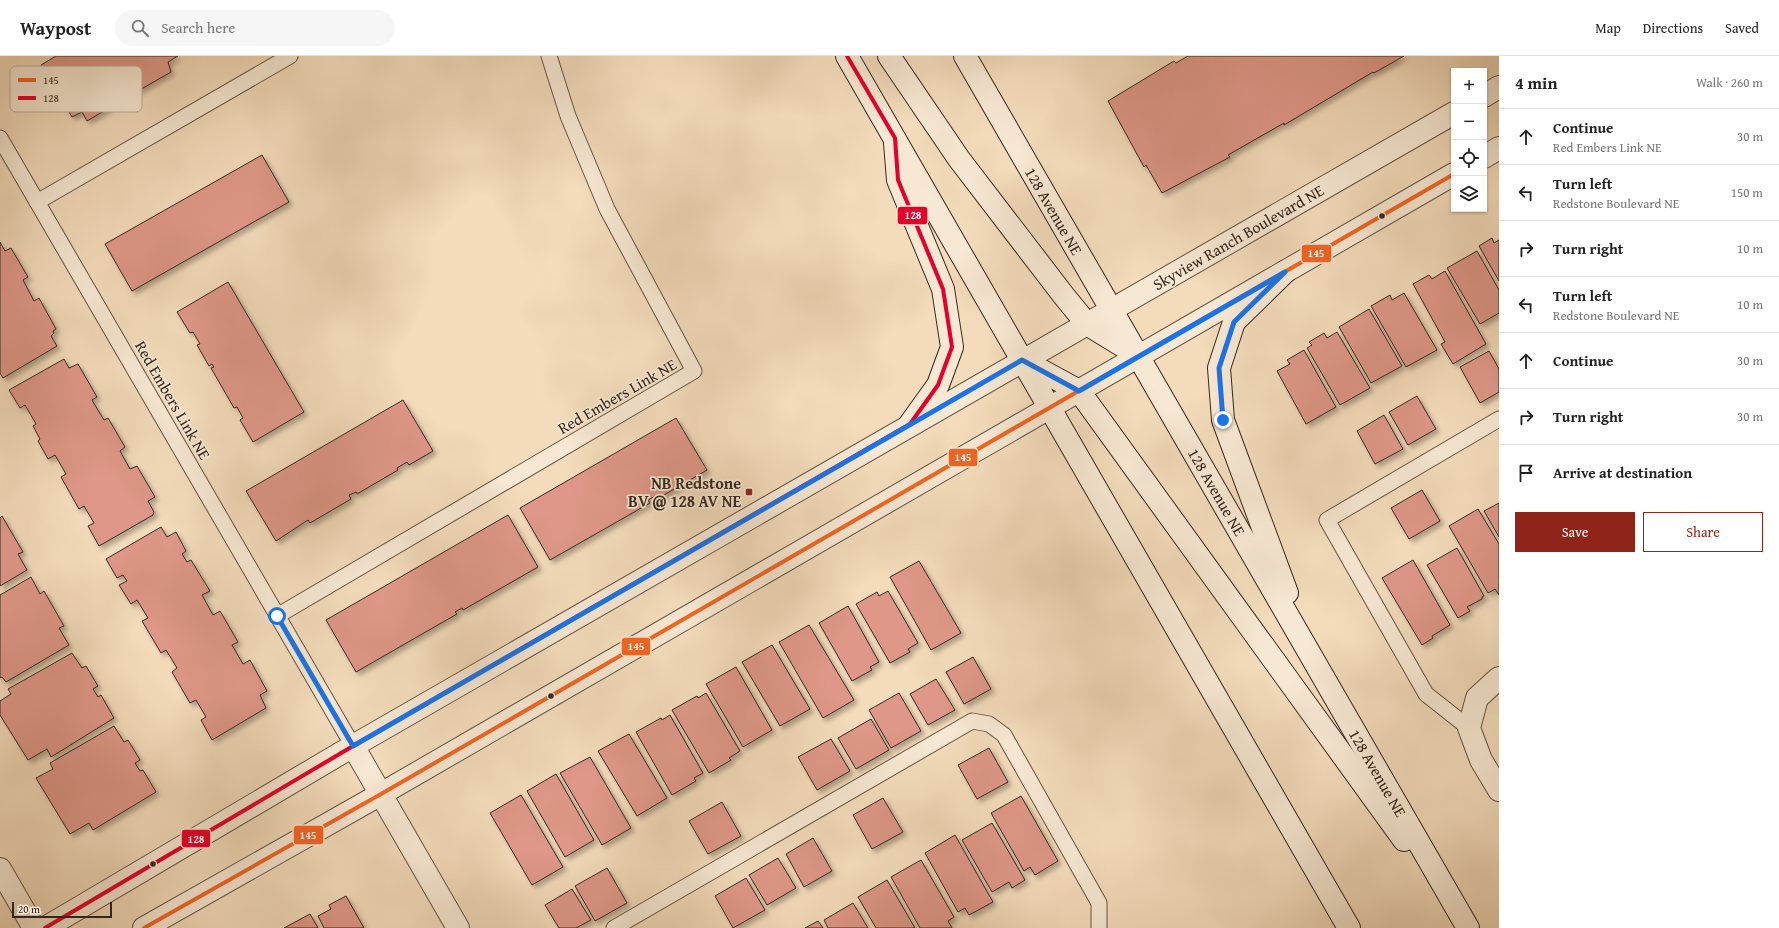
<!DOCTYPE html>
<meta charset="utf-8">
<style>
:root{--surface:#fff;--page:#f6f6f6;--text:#222;--muted:#767676;--line:#e0e0e0;--accent:#8f2418}
body{margin:0;font-family:"Gentium Book Plus",serif;background:var(--page);color:var(--text)}
.controls{position:absolute;right:12px;top:12px;display:grid;overflow:hidden;border-radius:0px;box-shadow:0 1px 3px #0004}
.controls button{width:36px;height:36px;display:grid;place-items:center;padding:0;border:0;border-bottom:1px solid var(--line);background:var(--surface);color:var(--text);font:20px sans-serif}
.scale{position:absolute;left:12px;bottom:10px;width:100px;box-sizing:border-box;padding-left:4px;border:2px solid #35271d;border-top:0;font-size:11px;line-height:14px;white-space:nowrap;color:#35271d;-webkit-text-stroke:3px #f7e8d3;paint-order:stroke}
.stop{position:absolute;width:12px;height:12px;margin:-9px;border:3px solid #1a73e8;border-radius:50%;background:#fff}
.stop.end{background:#1a73e8;border-color:#fff;box-shadow:0 1px 4px #0008}
.list{margin:0;padding:0;list-style:none}
h2{display:flex;justify-content:space-between;align-items:center;height:52px;margin:0;padding:0 16px;font-size:17px}
h2 small{font-size:13px;font-weight:400;color:var(--muted)}
.list li{display:grid;grid-template-columns:26px 1fr auto;gap:12px;align-items:center;box-sizing:border-box;height:56px;padding:0 16px;border-top:1px solid var(--line)}
.list b{display:block;font-size:15px;white-space:nowrap}
.list p{margin:0;font-size:13px;white-space:nowrap;color:var(--muted)}
.list em{font-size:13px;font-style:normal;color:var(--muted)}
.actions{display:flex;gap:8px;padding:12px 16px}
.actions a{flex:1;padding:9px 0;border:1px solid var(--accent);border-radius:0px;text-align:center;font-size:14px;color:var(--accent)}
.actions .main{background:var(--accent);color:#fff}
.icon{flex:none;width:22px;height:22px;fill:none;stroke:currentColor;stroke-width:2;stroke-linecap:round;stroke-linejoin:round}
.map{position:relative;flex:none;width:1499px;height:872px;overflow:hidden}
header{display:flex;align-items:center;gap:24px;box-sizing:border-box;height:56px;padding:0 20px;background:var(--surface);border-bottom:1px solid var(--line)}
header strong{font-size:19px}
nav{display:flex;gap:22px;margin-inline-start:auto;font-size:14px}
.search{width:280px;height:36px;background:var(--page);display:flex;align-items:center;gap:10px;box-sizing:border-box;padding:0 14px;border-radius:22px;color:var(--muted);font-size:15px}
main{display:flex}
aside{flex:1;background:var(--surface)}
.map>svg:first-child{display:block}
.building{fill:#de9788;stroke:#35271d;filter:url(#shadow)}
.lines{fill:none;stroke-linecap:round;stroke-linejoin:round}
.service-casing{stroke:#645444;stroke-width:17}
.minor-casing{stroke:#645444;stroke-width:24}
.tertiary-casing{stroke:#645444;stroke-width:24}
.secondary-casing{stroke:#35271d;stroke-width:24}
.service{stroke:#f7e8d3;stroke-width:15}
.minor{stroke:#f7e8d3;stroke-width:22}
.tertiary{stroke:#f7e8d3;stroke-width:22}
.secondary{stroke:#f7e8d3;stroke-width:22}
.bus-1-casing{stroke:#f7e8d3;stroke-width:7}
.bus-2-casing{stroke:#f7e8d3;stroke-width:7}
.bus-1{stroke:#f26522;stroke-width:4}
.bus-2{stroke:#e4002b;stroke-width:4}
.route{stroke:#1a73e8;stroke-width:5}
.bus-dot{fill:#35271d;stroke:#f7e8d3;stroke-width:1.5}
.poi-dot{fill:#8f2418;stroke:#f7e8d3;stroke-width:1.5}
.labels{text-anchor:middle;dominant-baseline:central;stroke-width:3.5;stroke-linejoin:round;paint-order:stroke}
.street-label{font-size:16px;fill:#35271d;stroke:#f7e8d3}
.poi-label{font-size:16px;font-weight:bold;fill:#35271d;stroke:#f7e8d3;text-anchor:end}
.key{fill:#f7e8d3;stroke:#bdae9c;stroke-width:1}
.key-label{font-size:11px;fill:#35271d}
.line-badge{stroke:#f7e8d3;stroke-width:1.5}
.badge-label{font-size:11px;text-anchor:middle;font-weight:bold;fill:#fff}
</style>
<header>
<strong>Waypost</strong>
<div class="search"><svg class="icon" aria-label="search" viewBox="0 0 24 24"><circle cx="10" cy="10" r="6"/><path d="M15 15l6 6"/></svg>Search here</div>
<nav><a>Map</a><a>Directions</a><a>Saved</a></nav>
</header>
<main>
<div class="map">
<svg width="1499" height="872" viewBox="0 0 1499 872">
<defs>
<filter id="shadow"><feDropShadow dx="3.5" dy="3.5" stdDeviation="2" flood-color="#0004"/></filter>
</defs>
<rect width="100%" height="100%" fill="#f3dbbb"/>
<filter id="stains"><feTurbulence type="fractalNoise" baseFrequency=".005" numOctaves="4"/><feColorMatrix values="0 0 0 0 .2 0 0 0 0 .09 0 0 0 0 .02 0 0 0 .5 -.17"/></filter>
<radialGradient id="worn" r=".72"><stop offset=".6" stop-color="#630" stop-opacity="0"/><stop offset="1" stop-color="#630" stop-opacity=".3"/></radialGradient>
<g class="building">
<path d="M56,0H178L168,6L171,16L138,35L135,29L117,39L121,45L87,65L82,56L72,61L41,9Z"/>
<path d="M1188,0H1404L1374,17L1373,16L1284,69V67L1228,99L1230,101L1162,137L1146,109L1144,111L1108,45L1174,5L1176,7Z"/>
<path d="M262,99L289,146L132,235L105,188Z"/>
<path d="M1492,182L1494,187L1499,184V225L1479,190Z"/>
<path d="M0,186L5,195L11,192L28,221L23,224L34,245L39,242L56,273L53,275L54,277L51,280L57,290L3,322L0,317Z"/>
<path d="M1477,195L1499,234V257L1480,268L1447,212Z"/>
<path d="M1445,215L1486,288L1453,308L1441,288L1445,286L1413,228L1429,219L1432,223Z"/>
<path d="M228,226L304,356L253,386L240,364L243,362L237,351L234,352L211,312L214,311L212,308L209,310L197,289L200,288L193,276L190,277L177,256Z"/>
<path d="M1404,237L1437,294L1406,311L1371,250L1390,239L1392,244Z"/>
<path d="M1369,253L1402,310L1371,327L1339,271Z"/>
<path d="M1337,276L1370,332L1340,349L1307,292L1312,289L1309,286L1324,277L1327,282Z"/>
<path d="M1304,294L1336,351L1306,368L1277,315L1290,308L1287,304Z"/>
<path d="M1489,295L1499,313V336L1480,347L1460,311Z"/>
<path d="M64,303L69,312L78,308L97,341L92,344L104,364L108,362L125,391L120,395L130,413L137,410L155,441L148,445L154,456L153,459L99,490L88,470L94,467L84,450L79,453L61,421L66,418L55,399L48,403L38,385L40,383L33,370L36,368L25,349L20,352L9,334Z"/>
<path d="M1417,340L1436,373L1408,389L1389,356Z"/>
<path d="M403,344L433,395L409,409L407,406L397,412L398,414L357,438L356,436L349,439L351,443L310,467L308,464L276,485L246,435Z"/>
<path d="M1384,359L1403,393L1375,408L1357,375Z"/>
<path d="M676,362L707,414L657,443L655,440L648,444L650,447L550,504L520,452Z"/>
<path d="M1422,434L1440,465L1409,483L1391,452Z"/>
<path d="M1499,447V481L1484,455Z"/>
<path d="M1478,453L1499,488V539L1495,533L1488,537L1449,470Z"/>
<path d="M508,459L538,511L463,554L462,552L455,556L457,558L356,616L326,564Z"/>
<path d="M2,460L23,496L18,498L27,514L0,530V462Z"/>
<path d="M161,471L167,481L176,476L186,495L182,498L187,506L191,504L210,535L202,539L213,559L220,555L238,586L232,589L243,608L250,604L267,635L260,639L266,652L212,684L201,664L206,661L196,644L190,647L172,616L177,612L166,594L161,597L142,565L148,562L137,544L131,548L119,529L127,525L123,519L117,522L106,503Z"/>
<path d="M1457,492L1484,540L1482,541V543L1467,551L1470,555L1458,562L1427,509Z"/>
<path d="M1413,504L1450,569L1432,580L1433,582L1422,589L1382,522Z"/>
<path d="M919,505L961,577L931,594L890,521Z"/>
<path d="M31,521L40,538L44,535L64,570L59,572L69,589L6,626L2,621L0,622V539Z"/>
<path d="M888,535L918,587L908,593L910,596L890,607L856,548L877,536L879,540Z"/>
<path d="M848,550L879,606L870,611L872,614L852,625L819,567Z"/>
<path d="M809,569L854,644L823,662L779,586Z"/>
<path d="M772,589L810,653L780,670L742,606Z"/>
<path d="M72,597L82,612L86,610L98,630L93,633L98,641L101,639L114,662L51,701L47,693L28,704L0,659V645L11,638L8,633Z"/>
<path d="M973,601L991,633L964,648L946,616Z"/>
<path d="M736,611L772,674L743,691L706,628Z"/>
<path d="M936,623L955,654L928,669L910,638Z"/>
<path d="M706,637L740,695L729,702L731,704L709,717L672,654L697,640L698,642Z"/>
<path d="M899,637L921,675L891,692L869,654Z"/>
<path d="M670,659L703,717L694,722L696,725L672,739L636,676L661,662L662,664Z"/>
<path d="M871,663L889,694L856,713L838,682Z"/>
<path d="M114,670L124,686L128,684L140,704L135,707L140,715L143,714L156,736L93,774L89,767L70,778L36,722L53,713L50,707Z"/>
<path d="M629,678L667,742L637,760L598,695Z"/>
<path d="M831,683L850,715L817,734L798,701Z"/>
<path d="M989,692L1008,726L977,743L958,709Z"/>
<path d="M590,701L631,772L602,789L560,717Z"/>
<path d="M556,718L594,784L565,801L527,735Z"/>
<path d="M521,739L563,811L532,829L490,757Z"/>
<path d="M1021,740L1058,805L1035,819L1030,811L1024,815L991,757Z"/>
<path d="M883,742L903,776L872,793L853,759Z"/>
<path d="M722,746L741,780L708,798L689,765Z"/>
<path d="M992,767L1025,824L1012,832L1009,826L992,836L962,784Z"/>
<path d="M955,779L993,846L969,859L965,852L958,856L925,797Z"/>
<path d="M813,782L832,815L804,831L786,798Z"/>
<path d="M778,802L796,832L767,849L749,819Z"/>
<path d="M921,804L954,861L948,865L952,872H920L891,821Z"/>
<path d="M607,812L627,847L595,865L575,830Z"/>
<path d="M746,822L765,854L733,872L715,840Z"/>
<path d="M887,824L915,872H876L858,841Z"/>
<path d="M572,833L591,864L576,872H559L545,849Z"/>
<path d="M346,840L364,872H324L318,860L331,853L329,849Z"/>
<path d="M853,847L868,872H828L824,864Z"/>
<path d="M310,858L318,872H284Z"/>
<path d="M818,865L823,872H805Z"/>
</g>
<g class="lines">
<defs>
<g id="service">
<path d="M0,82L353,690"/>
<path d="M37,146L290,0"/>
<path d="M277,560L694,315L607,153L568,60L549,0"/>
<path d="M1469,672L1426,638L1327,464L1499,363"/>
<path d="M614,872L972,665L989,668L1004,679L1099,847V872"/>
</g>
<g id="minor">
<path d="M1499,622L1477,642L1469,672L1481,704L1499,734"/>
<path d="M353,690L458,872"/>
<path d="M0,813L34,872"/>
</g>
<g id="tertiary">
<path d="M1484,40L1499,31"/>
<path d="M1484,101L1499,92"/>
<path d="M45,872L353,690L1454,57"/>
<path d="M144,872L381,738L1454,118"/>
</g>
<g id="secondary">
<path d="M847,0L1349,872"/>
<path d="M889,0L959,103L1064,240L1087,268L1136,298"/>
<path d="M965,0L1468,872"/>
<path d="M895,87L898,124L943,233L952,291L938,329L910,368"/>
<path d="M1285,216L1234,266L1219,312L1223,364L1287,537"/>
<path d="M1022,304L1079,335L1404,784"/>
</g>
</defs>
<use href="#service" class="service-casing"/>
<use href="#minor" class="minor-casing"/>
<use href="#tertiary" class="tertiary-casing"/>
<use href="#secondary" class="secondary-casing"/>
<use href="#service" class="service"/>
<use href="#minor" class="minor"/>
<use href="#tertiary" class="tertiary"/>
<use href="#secondary" class="secondary"/>
<defs>
<path id="bus-1" d="M144,872L381,738L1454,118"/>
<path id="bus-2" d="M45,872L353,690L910,368L938,329L952,291L943,233L898,124L895,82L847,0"/>
</defs>
<use href="#bus-1" class="bus-1-casing"/>
<use href="#bus-2" class="bus-2-casing"/>
<use href="#bus-1" class="bus-1"/>
<use href="#bus-2" class="bus-2"/>
</g>
<g class="lines">
<path class="route" d="M277,560L353,690L1022,304L1079,335L1285,216L1234,266L1219,312L1223,364"/>
</g>
<g class="bus-dot">
<circle cx="1382" cy="160" r="3.5"/>
<circle cx="551" cy="640" r="3.5"/>
<circle cx="153" cy="808" r="3.5"/>
</g>
<rect class="poi-dot" x="745" y="432" width="8" height="8" rx="2"/>
<g class="labels">
<g class="street-label">
<text transform="translate(1054 155) rotate(60)">128 Avenue NE</text>
<text transform="translate(1238 181) rotate(-30)">Skyview Ranch Boulevard NE</text>
<text transform="translate(617 340) rotate(-30)">Red Embers Link NE</text>
<text transform="translate(173 344) rotate(60)">Red Embers Link NE</text>
<text transform="translate(1217 436) rotate(60)">128 Avenue NE</text>
<text transform="translate(1378 717) rotate(60)">128 Avenue NE</text>
</g>
<g class="poi-label">
<text x="741" y="427">NB Redstone<tspan x="741" dy="18">BV @ 128 AV NE</tspan></text>
</g>
</g>
<rect x="10" y="10" width="132" height="46" rx="6" class="key"/>
<rect x="18" y="22" width="18" height="4" fill="#f26522"/>
<rect x="18" y="40" width="18" height="4" fill="#e4002b"/>
<g class="key-label">
<text x="43" y="28">145</text>
<text x="43" y="46">128</text>
</g>
<g class="line-badge">
<rect x="897" y="150" width="31" height="19" rx="4" fill="#e4002b"/>
<rect x="1301" y="188" width="31" height="19" rx="4" fill="#f26522"/>
<rect x="948" y="392" width="30" height="19" rx="4" fill="#f26522"/>
<rect x="621" y="581" width="30" height="19" rx="4" fill="#f26522"/>
<rect x="293" y="769" width="31" height="20" rx="4" fill="#f26522"/>
<rect x="181" y="773" width="30" height="19" rx="4" fill="#e4002b"/>
</g>
<g class="badge-label">
<text x="913" y="163">128</text>
<text x="1316" y="201">145</text>
<text x="963" y="405">145</text>
<text x="636" y="594">145</text>
<text x="308" y="783">145</text>
<text x="196" y="787">128</text>
</g>
<rect width="100%" height="100%" filter="url(#stains)"/>
<rect width="100%" height="100%" fill="url(#worn)"/>
</svg>
<div class="controls">
<button>+</button>
<button>−</button>
<button><svg class="icon" aria-label="locate" viewBox="0 0 24 24"><circle cx="12" cy="12" r="6"/><path d="M12 2v4M12 18v4M2 12h4M18 12h4"/></svg></button>
<button><svg class="icon" aria-label="layers" viewBox="0 0 24 24"><path d="M12 4l9 5-9 5-9-5zM3 14l9 5 9-5"/></svg></button>
</div>
<div class="scale">20 m</div>
<div class="stop" style="left:277px;top:560px"></div>
<div class="stop end" style="left:1223px;top:364px"></div>
</div>
<aside>
<h2>4 min<small>Walk · 260 m</small></h2>
<ul class="list">
<li><svg class="icon" aria-label="ahead" viewBox="0 0 24 24"><path d="M12 20V5M6 11l6-6 6 6"/></svg><div><b>Continue</b><p>Red Embers Link NE</p></div><em>30 m</em></li>
<li><svg class="icon" aria-label="left" viewBox="0 0 24 24"><path d="M17 20v-9H6M10 6l-5 5 5 5"/></svg><div><b>Turn left</b><p>Redstone Boulevard NE</p></div><em>150 m</em></li>
<li><svg class="icon" aria-label="right" viewBox="0 0 24 24"><path d="M7 20v-9h11M14 6l5 5-5 5"/></svg><div><b>Turn right</b></div><em>10 m</em></li>
<li><svg class="icon" aria-label="left" viewBox="0 0 24 24"><path d="M17 20v-9H6M10 6l-5 5 5 5"/></svg><div><b>Turn left</b><p>Redstone Boulevard NE</p></div><em>10 m</em></li>
<li><svg class="icon" aria-label="ahead" viewBox="0 0 24 24"><path d="M12 20V5M6 11l6-6 6 6"/></svg><div><b>Continue</b></div><em>30 m</em></li>
<li><svg class="icon" aria-label="right" viewBox="0 0 24 24"><path d="M7 20v-9h11M14 6l5 5-5 5"/></svg><div><b>Turn right</b></div><em>30 m</em></li>
<li><svg class="icon" aria-label="arrive" viewBox="0 0 24 24"><path d="M6 21V4h12l-3 4 3 4H6"/></svg><div><b>Arrive at destination</b></div></li>
</ul>
<div class="actions"><a class="main">Save</a><a>Share</a></div>
</aside>
</main>
